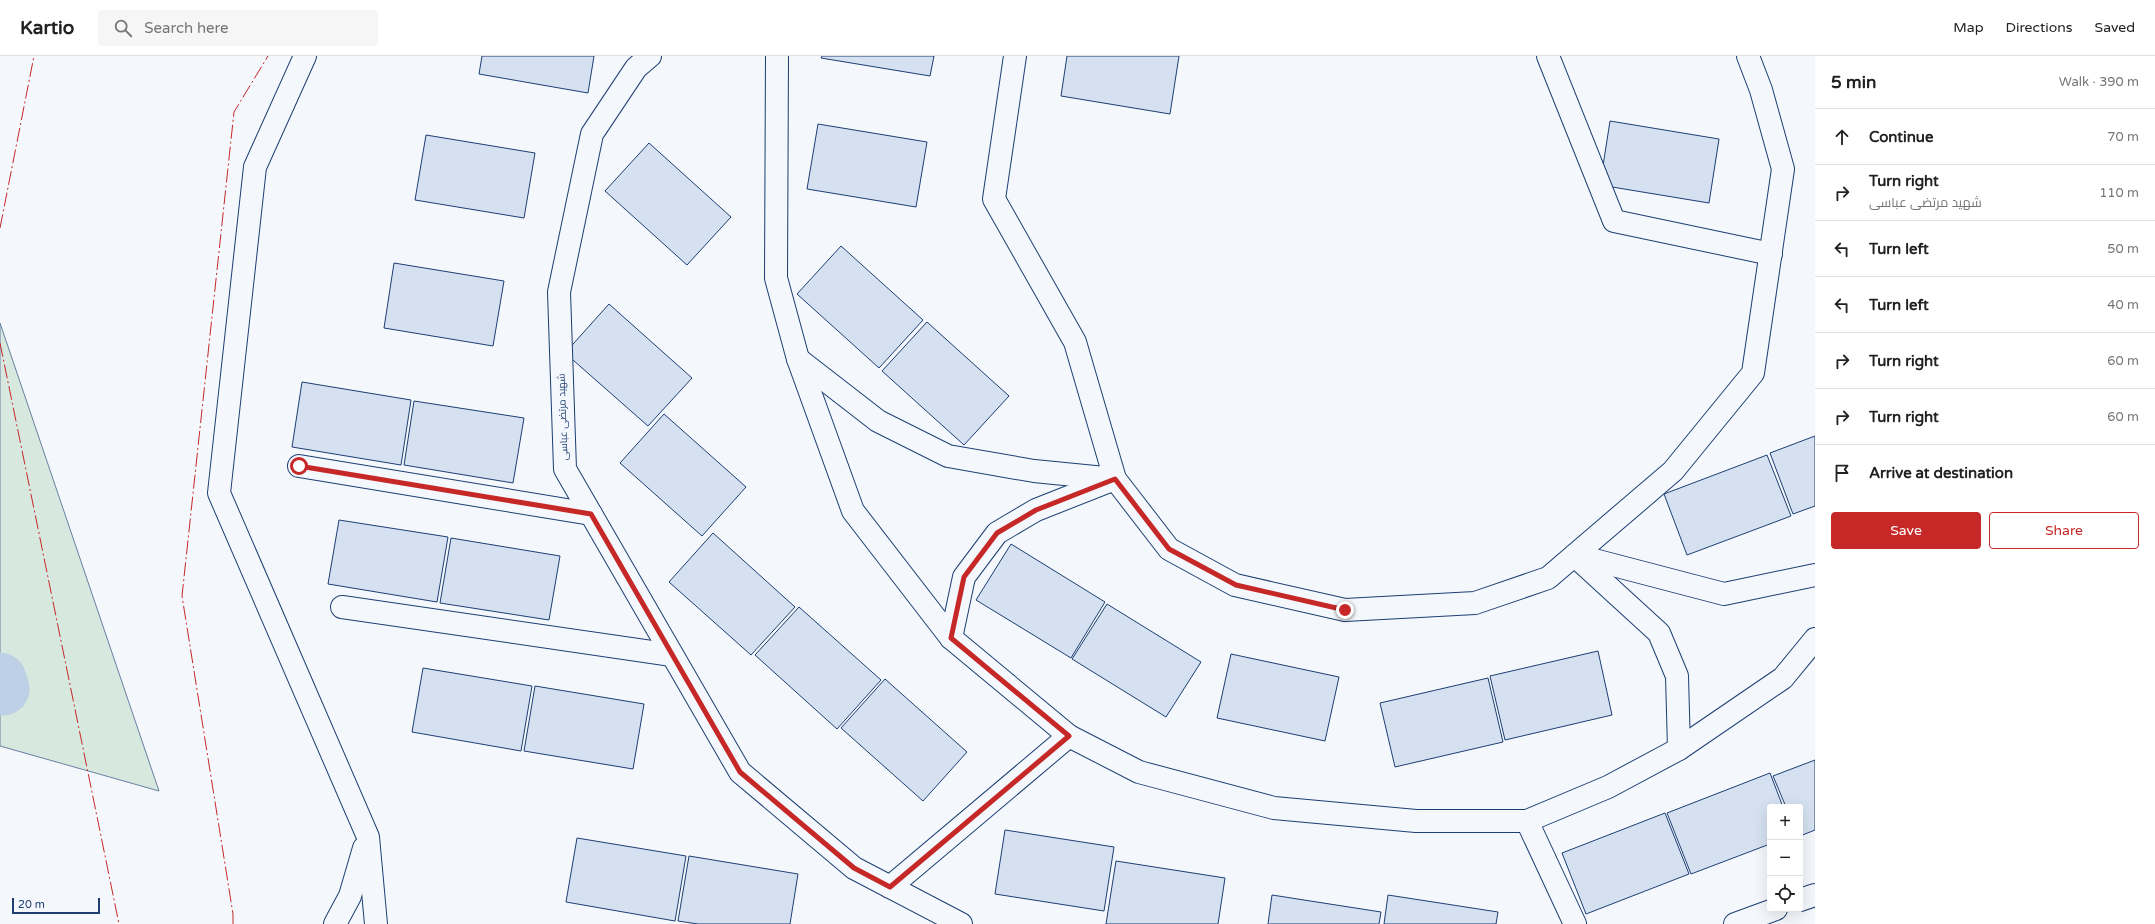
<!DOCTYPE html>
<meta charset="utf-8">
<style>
:root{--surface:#fff;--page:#f6f6f6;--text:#222;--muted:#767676;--line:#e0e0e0;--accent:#c62828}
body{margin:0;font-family:"Varela Round",Cairo,sans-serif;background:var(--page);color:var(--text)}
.controls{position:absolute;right:12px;bottom:12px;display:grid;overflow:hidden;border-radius:4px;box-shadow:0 4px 16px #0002}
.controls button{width:36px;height:36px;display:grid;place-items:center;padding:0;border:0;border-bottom:1px solid var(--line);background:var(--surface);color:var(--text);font:20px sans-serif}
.scale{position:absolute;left:12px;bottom:10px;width:88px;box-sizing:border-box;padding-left:4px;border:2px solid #1d3f73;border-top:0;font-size:11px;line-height:14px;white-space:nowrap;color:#1d3f73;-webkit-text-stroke:3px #f4f7fb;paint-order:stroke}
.stop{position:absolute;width:12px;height:12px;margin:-9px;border:3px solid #c62828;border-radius:50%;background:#fff}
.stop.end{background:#c62828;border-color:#fff;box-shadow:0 1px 4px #0008}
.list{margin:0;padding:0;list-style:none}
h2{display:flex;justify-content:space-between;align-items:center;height:52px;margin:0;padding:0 16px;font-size:17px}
h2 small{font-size:13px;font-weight:400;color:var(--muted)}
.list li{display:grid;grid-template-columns:26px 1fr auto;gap:12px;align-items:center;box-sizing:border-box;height:56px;padding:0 16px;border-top:1px solid var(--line)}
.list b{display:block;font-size:15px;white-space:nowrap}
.list p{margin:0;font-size:13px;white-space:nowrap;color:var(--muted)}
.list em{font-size:13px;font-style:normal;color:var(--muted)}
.actions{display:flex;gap:8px;padding:12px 16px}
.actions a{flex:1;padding:9px 0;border:1px solid var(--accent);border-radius:4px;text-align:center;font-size:14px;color:var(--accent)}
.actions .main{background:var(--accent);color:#fff}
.icon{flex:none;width:22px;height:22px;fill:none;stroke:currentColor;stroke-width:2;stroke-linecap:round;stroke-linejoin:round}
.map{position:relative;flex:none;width:1815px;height:868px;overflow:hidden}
header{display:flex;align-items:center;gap:24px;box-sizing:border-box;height:56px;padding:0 20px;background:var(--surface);border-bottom:1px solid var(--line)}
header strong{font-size:19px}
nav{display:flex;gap:22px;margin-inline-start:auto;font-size:14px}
.search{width:280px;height:36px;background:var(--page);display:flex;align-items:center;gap:10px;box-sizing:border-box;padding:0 14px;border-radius:4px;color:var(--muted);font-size:15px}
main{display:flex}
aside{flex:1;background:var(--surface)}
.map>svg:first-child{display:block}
.green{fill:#d7e8df;stroke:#687fa3}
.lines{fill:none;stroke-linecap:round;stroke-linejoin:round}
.river{stroke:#bed0e5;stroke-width:53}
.building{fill:#d5e0f0;stroke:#1d3f73}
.minor-casing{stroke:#1d3f73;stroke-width:24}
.tertiary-casing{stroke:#1d3f73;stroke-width:24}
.minor{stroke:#f4f7fb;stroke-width:22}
.tertiary{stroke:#f4f7fb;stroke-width:22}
.power{stroke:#c62828;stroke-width:1;stroke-dasharray:14 3 2 3;stroke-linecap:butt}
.route{stroke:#c62828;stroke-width:5}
.labels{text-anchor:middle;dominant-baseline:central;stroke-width:3;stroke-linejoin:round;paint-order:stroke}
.street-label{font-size:10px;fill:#1d3f73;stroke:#f4f7fb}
</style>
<header>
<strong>Kartio</strong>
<div class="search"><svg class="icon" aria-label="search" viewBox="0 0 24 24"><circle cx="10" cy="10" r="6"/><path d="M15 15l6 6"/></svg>Search here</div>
<nav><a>Map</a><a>Directions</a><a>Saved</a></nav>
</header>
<main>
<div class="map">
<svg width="1815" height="868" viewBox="0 0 1815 868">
<rect width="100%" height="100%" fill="#f4f7fb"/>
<path class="green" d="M0,267L159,735L0,690Z"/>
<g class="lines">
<path class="river" d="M0,623L3,633"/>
</g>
<g class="building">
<path d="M482,0H594L588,37L479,18Z"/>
<path d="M822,0H934L930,20L821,2Z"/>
<path d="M1067,0H1179L1170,58L1061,40Z"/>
<path d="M1610,65L1719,83L1709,147L1600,129Z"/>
<path d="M818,68L927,86L916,151L807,133Z"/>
<path d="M426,79L535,97L524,162L415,144Z"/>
<path d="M649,87L731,161L687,209L605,135Z"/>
<path d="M841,190L923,264L879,312L797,238Z"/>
<path d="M394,207L504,225L493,290L384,272Z"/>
<path d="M609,248L692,322L648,370L565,297Z"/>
<path d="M927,266L1009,340L964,389L882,315Z"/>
<path d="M302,326L411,344L401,409L292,391Z"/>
<path d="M414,345L524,362L513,427L404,409Z"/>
<path d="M664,358L746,431L702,480L620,407Z"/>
<path d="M1815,380V450L1793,458L1770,397Z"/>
<path d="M1767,399L1791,460L1687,499L1664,438Z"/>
<path d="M339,464L448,481L437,546L328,528Z"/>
<path d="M713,477L795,551L751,599L669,526Z"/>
<path d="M451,482L560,500L549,564L440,547Z"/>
<path d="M1011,488L1105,546L1071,602L976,544Z"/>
<path d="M1107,548L1201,606L1166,661L1072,603Z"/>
<path d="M799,551L881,624L837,673L755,599Z"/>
<path d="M1598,595L1612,659L1505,684L1490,620Z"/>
<path d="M1231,598L1339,621L1325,685L1217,662Z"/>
<path d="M423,612L532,630L521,695L412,676Z"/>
<path d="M1488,622L1503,686L1395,711L1380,647Z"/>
<path d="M885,623L967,696L923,745L841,672Z"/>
<path d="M535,630L644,648L633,713L524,695Z"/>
<path d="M1815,704V774L1800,780V751H1786L1773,720Z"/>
<path d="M1770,717L1783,751H1770V788L1691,818L1667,757Z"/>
<path d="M1665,757L1689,818L1586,858L1562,797Z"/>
<path d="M1005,774L1114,791L1104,855L995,838Z"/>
<path d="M577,782L686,800L675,865L566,846Z"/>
<path d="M689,800L798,818L790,868H698L678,865Z"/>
<path d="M1116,805L1225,822L1218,868H1106Z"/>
<path d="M1272,839L1381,856L1379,868H1268Z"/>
<path d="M1388,839L1498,856L1496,868H1384Z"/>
</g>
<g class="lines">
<defs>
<g id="minor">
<path d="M650,0L636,12L592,78L559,236L565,413L740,716L854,812L961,868"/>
<path d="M777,0L776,222L798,303L853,455L951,582L1069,680L1139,716L1274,752L1416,765H1527L1608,731L1679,693L1783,622L1815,583"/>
<path d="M1015,0L994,143L1075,286L1115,423L1169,493L1235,529L1345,554L1475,547L1548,522L1673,415L1753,317L1783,113L1761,34L1748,0"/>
<path d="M1548,0L1614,165L1771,198"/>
<path d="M798,303L878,365L948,400L1034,415L1115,423"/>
<path d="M299,410L591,458"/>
<path d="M1575,499L1724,538L1815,519"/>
<path d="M1577,502L1659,577L1677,620L1679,693"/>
<path d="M342,551L672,599"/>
<path d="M951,582L964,521L997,477L1036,454L1112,424"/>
<path d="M1527,765L1575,868"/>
<path d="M890,831L1069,680"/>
<path d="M1800,844L1815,839"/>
<path d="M1735,868L1776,853"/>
</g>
<g id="tertiary">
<path d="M305,0L255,111L219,437L368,781L376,868"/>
<path d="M335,868L350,840L364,792"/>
</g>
</defs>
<use href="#minor" class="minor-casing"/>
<use href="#tertiary" class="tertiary-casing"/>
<use href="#minor" class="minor"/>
<use href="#tertiary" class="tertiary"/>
<g class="power">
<path d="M0,172L34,0"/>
<path d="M0,287L119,868"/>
<path d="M233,868V858L182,540L234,56L268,0"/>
</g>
</g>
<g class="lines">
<path class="route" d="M299,410L591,458L740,716L854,812L890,831L1069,680L951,582L964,521L997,477L1036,454L1115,423L1169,493L1236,529L1345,554"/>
</g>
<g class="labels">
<g class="street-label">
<text transform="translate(563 361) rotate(-92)">شهید مرتضی عباسی</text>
</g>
</g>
</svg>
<div class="controls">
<button>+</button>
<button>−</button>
<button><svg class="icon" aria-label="locate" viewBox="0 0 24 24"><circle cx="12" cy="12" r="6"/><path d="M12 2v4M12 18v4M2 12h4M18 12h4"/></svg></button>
</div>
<div class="scale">20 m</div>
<div class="stop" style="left:299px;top:410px"></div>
<div class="stop end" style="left:1345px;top:554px"></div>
</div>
<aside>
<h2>5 min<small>Walk · 390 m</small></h2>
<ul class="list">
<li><svg class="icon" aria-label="ahead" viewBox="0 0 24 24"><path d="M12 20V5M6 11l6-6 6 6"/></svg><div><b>Continue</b></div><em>70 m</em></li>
<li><svg class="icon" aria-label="right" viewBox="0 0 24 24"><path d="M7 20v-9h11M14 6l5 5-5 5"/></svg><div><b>Turn right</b><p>شهید مرتضی عباسی</p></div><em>110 m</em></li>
<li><svg class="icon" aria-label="left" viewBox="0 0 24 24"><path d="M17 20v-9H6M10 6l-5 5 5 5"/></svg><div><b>Turn left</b></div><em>50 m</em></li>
<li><svg class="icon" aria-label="left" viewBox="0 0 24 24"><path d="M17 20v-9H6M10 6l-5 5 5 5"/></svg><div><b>Turn left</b></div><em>40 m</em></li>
<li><svg class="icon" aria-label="right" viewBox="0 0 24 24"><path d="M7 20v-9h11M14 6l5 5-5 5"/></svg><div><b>Turn right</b></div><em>60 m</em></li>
<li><svg class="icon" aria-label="right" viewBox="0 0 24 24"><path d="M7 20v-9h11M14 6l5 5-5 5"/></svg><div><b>Turn right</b></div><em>60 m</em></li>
<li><svg class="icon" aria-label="arrive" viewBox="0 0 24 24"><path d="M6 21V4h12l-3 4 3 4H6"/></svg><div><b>Arrive at destination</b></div></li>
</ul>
<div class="actions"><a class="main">Save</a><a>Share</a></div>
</aside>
</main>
